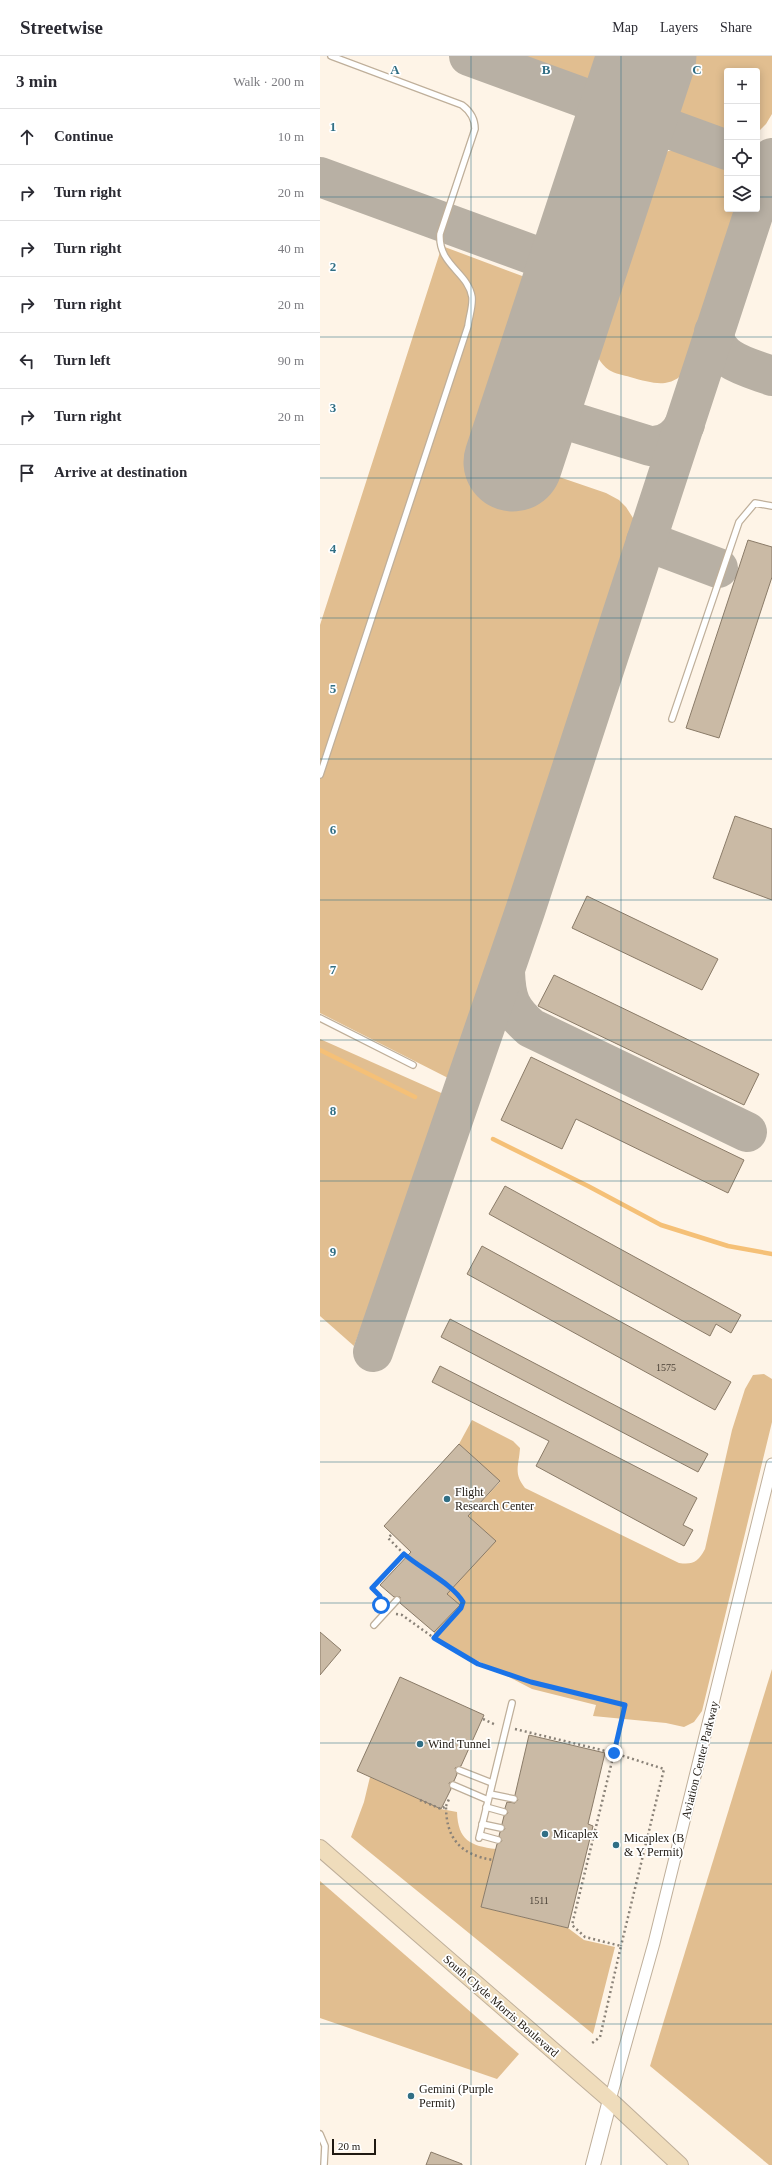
<!DOCTYPE html>
<meta charset="utf-8">
<style>
:root{--surface:#fff;--page:#f2f2f3;--text:#2b2b33;--muted:#7c7c81;--line:#e1e1e2}
body{margin:0;font-family:Georgia,serif;background:var(--page);color:var(--text)}
.controls{position:absolute;right:12px;top:12px;display:grid;overflow:hidden;border-radius:4px;box-shadow:0 2px 10px #0003}
.controls button{width:36px;height:36px;display:grid;place-items:center;padding:0;border:0;border-bottom:1px solid var(--line);background:var(--surface);color:var(--text);font:20px sans-serif}
.scale{position:absolute;left:12px;bottom:10px;width:44px;box-sizing:border-box;padding-left:4px;border:2px solid #1f1912;border-top:0;font-size:11px;line-height:14px;white-space:nowrap;color:#1f1912;-webkit-text-stroke:3px #fff;paint-order:stroke}
.stop{position:absolute;width:12px;height:12px;margin:-9px;border:3px solid #1a73e8;border-radius:50%;background:#fff}
.stop.end{background:#1a73e8;border-color:#fff;box-shadow:0 1px 4px #0008}
.list{margin:0;padding:0;list-style:none}
h2{display:flex;justify-content:space-between;align-items:center;height:52px;margin:0;padding:0 16px;font-size:17px}
h2 small{font-size:13px;font-weight:400;color:var(--muted)}
.list li{display:grid;grid-template-columns:26px 1fr auto;gap:12px;align-items:center;box-sizing:border-box;height:56px;padding:0 16px;border-top:1px solid var(--line)}
.list b{display:block;font-size:15px;white-space:nowrap}
.list em{font-size:13px;font-style:normal;color:var(--muted)}
.icon{flex:none;width:22px;height:22px;fill:none;stroke:currentColor;stroke-width:2;stroke-linecap:round;stroke-linejoin:round}
.map{position:relative;flex:none;width:452px;height:2109px;overflow:hidden}
header{display:flex;align-items:center;gap:24px;box-sizing:border-box;height:56px;padding:0 20px;background:var(--surface);border-bottom:1px solid var(--line)}
header strong{font-size:19px}
nav{display:flex;gap:22px;margin-inline-start:auto;font-size:14px}
main{display:flex}
aside{flex:1;background:var(--surface)}
.map>svg:first-child{display:block}
.green{fill:#e1be90}
.lines{fill:none;stroke-linecap:round;stroke-linejoin:round}
.stream{stroke:#f5c077;stroke-width:4.5}
.taxiway{stroke:#b8b0a4;stroke-width:40}
.runway{stroke:#b8b0a4;stroke-width:99}
.building{fill:#cabaa5;stroke:#8a7b68}
.service-casing{stroke:#bfaf9a;stroke-width:8}
.minor-casing{stroke:#bfaf9a;stroke-width:13}
.tertiary-casing{stroke:#bfaf9a;stroke-width:16}
.secondary-casing{stroke:#bfaf9a;stroke-width:18}
.path{stroke:#8a8278;stroke-width:2.5;stroke-dasharray:2 3;stroke-linecap:butt}
.service{stroke:#fff;stroke-width:5.5}
.minor{stroke:#fff;stroke-width:11}
.tertiary{stroke:#fff;stroke-width:14}
.secondary{stroke:#efdcbb;stroke-width:16}
.route{stroke:#1a73e8;stroke-width:5}
.grid{fill:none;stroke:#316f85;stroke-width:1;stroke-opacity:0.55}
.poi-dot{fill:#316f85;stroke:#fff;stroke-width:1.5}
.labels{text-anchor:middle;dominant-baseline:central;stroke-width:3.5;stroke-linejoin:round;paint-order:stroke}
.number-label{font-size:10px;fill:#4a4137}
.poi-label{font-size:12px;fill:#1f1912;stroke:#fff;text-anchor:start}
.street-label{font-size:12px;fill:#1f1912;stroke:#fff}
.grid-label{font-size:13px;text-anchor:middle;font-weight:bold;fill:#316f85;stroke:#fff;stroke-width:3.5;stroke-linejoin:round;paint-order:stroke}
</style>
<header>
<strong>Streetwise</strong>
<nav><a>Map</a><a>Layers</a><a>Share</a></nav>
</header>
<main>
<aside>
<h2>3 min<small>Walk · 200 m</small></h2>
<ul class="list">
<li><svg class="icon" aria-label="ahead" viewBox="0 0 24 24"><path d="M12 20V5M6 11l6-6 6 6"/></svg><div><b>Continue</b></div><em>10 m</em></li>
<li><svg class="icon" aria-label="right" viewBox="0 0 24 24"><path d="M7 20v-9h11M14 6l5 5-5 5"/></svg><div><b>Turn right</b></div><em>20 m</em></li>
<li><svg class="icon" aria-label="right" viewBox="0 0 24 24"><path d="M7 20v-9h11M14 6l5 5-5 5"/></svg><div><b>Turn right</b></div><em>40 m</em></li>
<li><svg class="icon" aria-label="right" viewBox="0 0 24 24"><path d="M7 20v-9h11M14 6l5 5-5 5"/></svg><div><b>Turn right</b></div><em>20 m</em></li>
<li><svg class="icon" aria-label="left" viewBox="0 0 24 24"><path d="M17 20v-9H6M10 6l-5 5 5 5"/></svg><div><b>Turn left</b></div><em>90 m</em></li>
<li><svg class="icon" aria-label="right" viewBox="0 0 24 24"><path d="M7 20v-9h11M14 6l5 5-5 5"/></svg><div><b>Turn right</b></div><em>20 m</em></li>
<li><svg class="icon" aria-label="arrive" viewBox="0 0 24 24"><path d="M6 21V4h12l-3 4 3 4H6"/></svg><div><b>Arrive at destination</b></div></li>
</ul>
</aside>
<div class="map">
<svg width="452" height="2109" viewBox="0 0 452 2109">
<rect width="100%" height="100%" fill="#fef4e7"/>
<g class="green">
<path d="M205,0H287L278,27Z"/>
<path d="M364,0H452V58L446,68L437,77V15H407V79C352,61 345,57 364,0Z"/>
<path d="M357,93L366,94L407,109V153H422L372,305C356,334 338,329 310,321C304,319 295,318 289,314C280,308 275,296 270,286L327,111C336,101 343,95 357,93Z"/>
<path d="M122,190L213,224L160,394L286,437L299,444L306,451L313,462L314,472L303,496L132,1024L0,957V569Z"/>
<path d="M0,983L128,1040L34,1290L0,1260Z"/>
<path d="M444,1318L452,1323V1366L382,1655L374,1666L364,1671L346,1667L273,1660L276,1649L212,1633L114,1582V1576L140,1549L127,1538L175,1485L148,1460L180,1426L139,1388L152,1364L193,1385L200,1392C199,1410 193,1417 205,1432L359,1507C373,1509 378,1506 385,1493L412,1374L425,1333L433,1319Z"/>
<path d="M452,1613V2109H449L330,2010Z"/>
<path d="M50,1721L121,1753L137,1756C138,1784 150,1790 176,1793L161,1851L248,1872L264,1884L295,1891L273,1978L31,1781L44,1746Z"/>
<path d="M0,1825L199,1998L177,2023L0,1962Z"/>
</g>
<g class="lines">
<g class="stream">
<path d="M0,994L95,1041"/>
<path d="M173,1083L268,1130L341,1169L408,1190L452,1198"/>
</g>
<g class="taxiway">
<path d="M149,0L407,94"/>
<path d="M0,121L216,200C252,203 264,180 277,151"/>
<path d="M437,147L452,102"/>
<path d="M394,276C394,305 431,312 452,320"/>
<path d="M211,353L330,390C345,391 358,382 365,368"/>
<path d="M326,485L398,512"/>
<path d="M185,916C186,943 190,954 211,972L427,1076"/>
<path d="M53,1296L205,855L435,153"/>
</g>
<path class="runway" d="M193,406L327,0"/>
</g>
<g class="building">
<path d="M428,484L452,491V521L399,682L366,672Z"/>
<path d="M415,760L452,773V844L393,822Z"/>
<path d="M267,840L398,903L382,934L252,872Z"/>
<path d="M234,919L439,1018L424,1049L218,950Z"/>
<path d="M211,1001L424,1104L408,1137L256,1063L242,1093L181,1064Z"/>
<path d="M185,1130L421,1259L411,1277L396,1268L390,1280L169,1158Z"/>
<path d="M162,1190L411,1326L395,1354L147,1218Z"/>
<path d="M130,1263L388,1398L378,1416L121,1281Z"/>
<path d="M120,1310L377,1442L363,1469L373,1474L364,1490L216,1410L229,1385L112,1326Z"/>
<path d="M139,1388L180,1425L148,1460L176,1485L127,1538L140,1549L114,1576L80,1547V1541H74L60,1529L91,1496L64,1470Z"/>
<path d="M0,1576L21,1594L0,1619Z"/>
<path d="M80,1621L164,1659L141,1710L135,1712L137,1718L134,1725L129,1727L131,1733L121,1753L37,1715Z"/>
<path d="M209,1679L285,1697L268,1768L273,1770L248,1872L161,1851L177,1788L182,1785L179,1780L180,1776L185,1773L182,1768L184,1760L188,1757L185,1752L187,1746L195,1747L198,1744L195,1739Z"/>
<path d="M111,2096L142,2108V2109H106Z"/>
</g>
<g class="lines">
<defs>
<g id="service">
<path d="M352,663L419,466L435,447L452,450"/>
<path d="M0,719L148,270C149,261 153,250 152,241C148,216 118,209 120,178L155,73C155,63 150,55 142,49L11,0"/>
<path d="M0,962L93,1009"/>
<path d="M54,1569L77,1544"/>
<path d="M139,1714L172,1727"/>
<path d="M133,1729L168,1744"/>
<path d="M170,1738L194,1743"/>
<path d="M166,1751L184,1756"/>
<path d="M162,1768L181,1772"/>
<path d="M160,1779L178,1784"/>
<path d="M159,1782L192,1647"/>
<path d="M0,2078L5,2090L4,2109"/>
</g>
<path id="minor" d="M290,2044L334,1887L452,1408"/>
<path id="tertiary" d="M273,2109L290,2044"/>
<path id="secondary" d="M0,1792L290,2044L360,2109"/>
</defs>
<use href="#service" class="service-casing"/>
<use href="#minor" class="minor-casing"/>
<use href="#tertiary" class="tertiary-casing"/>
<use href="#secondary" class="secondary-casing"/>
<g class="path">
<path d="M84,1498C101,1513 132,1528 143,1547L141,1552L114,1582L157,1608L211,1626L305,1649L294,1697L344,1713L301,1890"/>
<path d="M61,1547L60,1540L52,1533L84,1498L68,1482L72,1478"/>
<path d="M76,1558L82,1559L114,1582"/>
<path d="M163,1663L176,1669"/>
<path d="M195,1673L294,1697L252,1869L265,1881L301,1890L280,1981L271,1988"/>
<path d="M100,1744L121,1753L126,1750C126,1783 141,1799 173,1804"/>
<path d="M126,1750L129,1743"/>
</g>
<use href="#service" class="service"/>
<use href="#minor" class="minor"/>
<use href="#tertiary" class="tertiary"/>
<use href="#secondary" class="secondary"/>
</g>
<g class="lines">
<path class="route" d="M61,1549L60,1540L52,1532L84,1498C101,1513 133,1528 143,1546L141,1552L114,1582L158,1608L211,1626L305,1649L294,1697"/>
</g>
<path class="grid" d="M151,0V2109M301,0V2109M0,141H407M437,141H452M0,281H452M0,422H452M0,562H452M0,703H452M0,844H452M0,984H452M0,1125H452M0,1265H452M0,1406H452M0,1547H452M0,1687H452M0,1828H452M0,1968H452"/>
<g class="poi-dot">
<circle cx="127" cy="1443" r="4"/>
<circle cx="100" cy="1688" r="4"/>
<circle cx="225" cy="1778" r="4"/>
<circle cx="296" cy="1789" r="4"/>
<circle cx="91" cy="2040" r="4"/>
</g>
<g class="labels">
<g class="number-label">
<text x="346" y="1311">1575</text>
<text x="219" y="1844">1511</text>
</g>
<g class="poi-label">
<text x="135" y="1436">Flight<tspan x="135" dy="14">Research Center</tspan></text>
<text x="108" y="1688">Wind Tunnel</text>
<text x="233" y="1778">Micaplex</text>
<text x="304" y="1782">Micaplex (B<tspan x="304" dy="14">&amp; Y Permit)</tspan></text>
<text x="99" y="2033">Gemini (Purple<tspan x="99" dy="14">Permit)</tspan></text>
</g>
<g class="street-label">
<text transform="translate(380 1704) rotate(-76)">Aviation Center Parkway</text>
<text transform="translate(181 1950) rotate(41)">South Clyde Morris Boulevard</text>
</g>
</g>
<g class="grid-label">
<text x="75" y="18">A</text>
<text x="226" y="18">B</text>
<text x="377" y="18">C</text>
<text x="13" y="75">1</text>
<text x="13" y="215">2</text>
<text x="13" y="356">3</text>
<text x="13" y="497">4</text>
<text x="13" y="637">5</text>
<text x="13" y="778">6</text>
<text x="13" y="918">7</text>
<text x="13" y="1059">8</text>
<text x="13" y="1200">9</text>
</g>
</svg>
<div class="controls">
<button>+</button>
<button>−</button>
<button><svg class="icon" aria-label="locate" viewBox="0 0 24 24"><circle cx="12" cy="12" r="6"/><path d="M12 2v4M12 18v4M2 12h4M18 12h4"/></svg></button>
<button><svg class="icon" aria-label="layers" viewBox="0 0 24 24"><path d="M12 4l9 5-9 5-9-5zM3 14l9 5 9-5"/></svg></button>
</div>
<div class="scale">20 m</div>
<div class="stop" style="left:61px;top:1549px"></div>
<div class="stop end" style="left:294px;top:1697px"></div>
</div>
</main>
